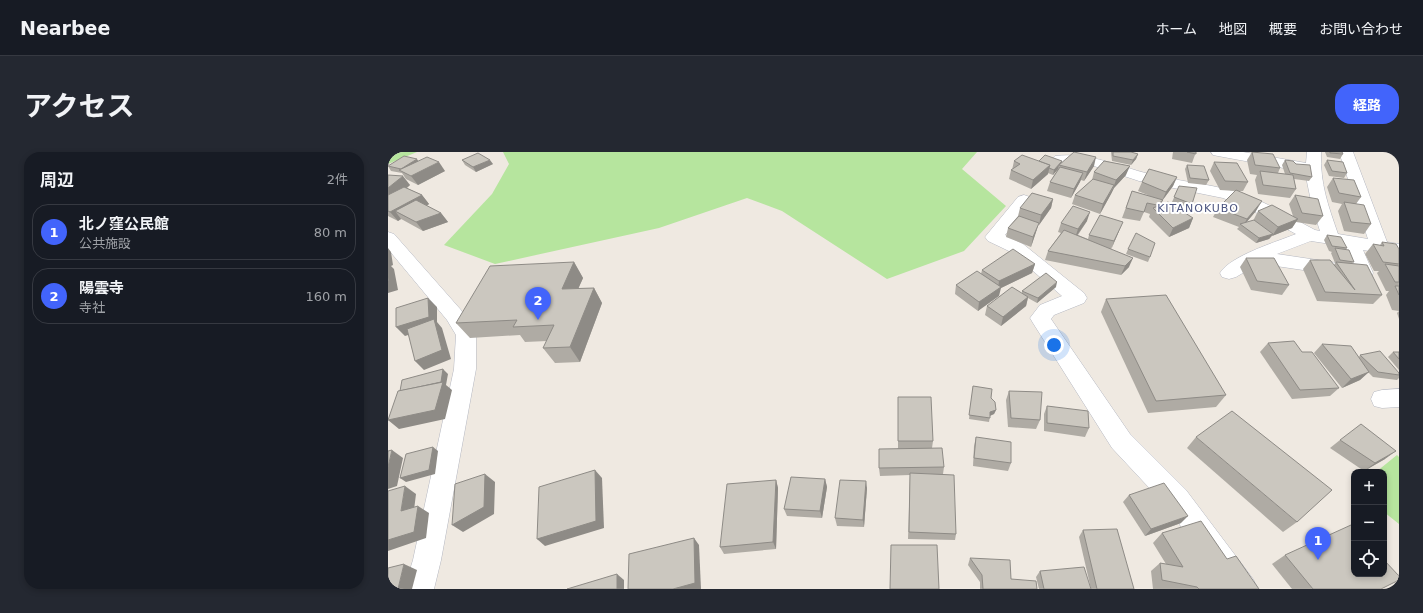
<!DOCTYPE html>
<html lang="ja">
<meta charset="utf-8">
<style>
:root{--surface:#171b24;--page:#242831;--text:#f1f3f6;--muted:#9ea1a6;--line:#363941;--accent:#4264fb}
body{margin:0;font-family:"DejaVu Sans","Noto Sans JP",sans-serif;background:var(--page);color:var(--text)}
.controls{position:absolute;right:12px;bottom:12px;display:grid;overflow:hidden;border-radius:8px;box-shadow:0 2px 6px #0003}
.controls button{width:36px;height:36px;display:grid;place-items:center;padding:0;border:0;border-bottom:1px solid var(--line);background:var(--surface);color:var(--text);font:20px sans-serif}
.you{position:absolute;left:666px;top:193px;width:14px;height:14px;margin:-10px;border:3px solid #fff;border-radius:50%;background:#1a73e8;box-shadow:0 0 0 6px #1a73e833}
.badge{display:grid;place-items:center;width:26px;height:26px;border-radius:50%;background:var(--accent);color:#fff;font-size:13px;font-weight:700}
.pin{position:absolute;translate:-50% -33px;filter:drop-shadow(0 1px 2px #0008)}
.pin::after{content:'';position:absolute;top:21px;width:14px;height:12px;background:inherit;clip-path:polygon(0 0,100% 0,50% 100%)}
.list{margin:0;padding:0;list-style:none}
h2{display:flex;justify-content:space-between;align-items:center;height:52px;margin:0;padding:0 16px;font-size:17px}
h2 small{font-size:13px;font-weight:400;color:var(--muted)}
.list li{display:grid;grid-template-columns:26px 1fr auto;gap:12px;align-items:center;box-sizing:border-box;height:56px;margin:0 8px 8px;padding:0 8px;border:1px solid var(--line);border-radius:16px}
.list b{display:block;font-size:15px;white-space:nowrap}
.list p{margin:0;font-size:13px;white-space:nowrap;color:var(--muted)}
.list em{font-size:13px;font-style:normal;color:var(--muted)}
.icon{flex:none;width:22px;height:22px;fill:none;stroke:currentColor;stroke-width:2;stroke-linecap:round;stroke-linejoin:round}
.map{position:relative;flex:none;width:1011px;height:437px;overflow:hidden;border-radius:16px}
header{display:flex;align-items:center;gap:24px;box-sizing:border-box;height:56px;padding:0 20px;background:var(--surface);border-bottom:1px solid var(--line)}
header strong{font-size:19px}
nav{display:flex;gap:22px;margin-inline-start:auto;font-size:14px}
.intro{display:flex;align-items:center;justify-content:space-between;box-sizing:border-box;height:96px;padding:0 24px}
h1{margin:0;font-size:28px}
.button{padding:10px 18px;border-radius:16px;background:var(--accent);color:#fff;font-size:14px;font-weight:700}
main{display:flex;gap:24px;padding:0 24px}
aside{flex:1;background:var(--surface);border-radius:16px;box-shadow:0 2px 6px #0003}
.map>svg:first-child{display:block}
.green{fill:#b6e59e}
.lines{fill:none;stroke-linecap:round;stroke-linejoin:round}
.minor-casing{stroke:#b4b7c1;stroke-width:1}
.minor{fill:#fff;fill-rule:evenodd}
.wall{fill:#afaba4}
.shaded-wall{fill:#8e8b86}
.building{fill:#cbc7bf;stroke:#8e8b86}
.labels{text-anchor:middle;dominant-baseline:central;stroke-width:4;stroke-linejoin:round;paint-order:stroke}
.far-neighbourhood-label{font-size:11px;letter-spacing:1px;fill:#4d5680;stroke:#fff}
</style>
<header>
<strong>Nearbee</strong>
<nav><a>ホーム</a><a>地図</a><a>概要</a><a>お問い合わせ</a></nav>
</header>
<div class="intro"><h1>アクセス</h1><a class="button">経路</a></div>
<main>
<aside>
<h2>周辺<small>2件</small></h2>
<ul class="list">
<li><span class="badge">1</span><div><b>北ノ窪公民館</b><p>公共施設</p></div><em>80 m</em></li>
<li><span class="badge">2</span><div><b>陽雲寺</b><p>寺社</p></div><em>160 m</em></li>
</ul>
</aside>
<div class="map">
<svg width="1011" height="437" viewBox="0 0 1011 437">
<rect width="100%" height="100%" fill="#efe9e1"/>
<g class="green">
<path d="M0,0H29L0,12Z"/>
<path d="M115,0H589L574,17L618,54L576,99L499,127L394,59L359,46L271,76L107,112L56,93L104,42L121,12Z"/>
<path d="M1009,303L1011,305V372L996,360V320H988Z"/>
</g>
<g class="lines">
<defs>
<g id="minor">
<path d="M823,0H855L918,11L919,0H933C932,32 940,53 950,82L980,87L951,0H965L999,90L1011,92V104L975,98L985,121L983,125L976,127L888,114L881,112L879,108L880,106L848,125L841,127L834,125L832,121C842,104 888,90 908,82L856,54L835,46L751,29L700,12L667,10L664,7L667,4C700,0 730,14 761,22C788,29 817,31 845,39C874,47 900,64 927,78L932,79L924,54L917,20L830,4L825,3ZM923,89L956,94L963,113L889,102Z"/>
<path d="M636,43L642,45L644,48L617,83L635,92L696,141L699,146L696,151L666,163L663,167L742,282L798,338L865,427L870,437H837L780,356L724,296L645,171L642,166L652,153L674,144L623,100L600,89L597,85L630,45Z"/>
<path d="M0,80L6,82L73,158L88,183V217L53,408L46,437H16L25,408L66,217L68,183L59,168L0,97Z"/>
<path d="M1011,237V255L994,256L986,254L983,247L986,240L994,238Z"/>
</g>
</defs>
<use href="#minor" class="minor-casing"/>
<use href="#minor" class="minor"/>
</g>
<g class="wall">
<path d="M723,0H743L750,2L748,7L743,13L724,9Z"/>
<path d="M785,0H808L804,11L784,7Z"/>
<path d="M864,0H868L892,16L890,21L897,22L894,13L897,8L908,12L924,25L921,29L906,27L908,37L902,46L870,42L867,28L869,23L862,22L859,8Z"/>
<path d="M937,0H954L955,2L952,7L939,5Z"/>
<path d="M74,8L105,12L88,20L77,13Z"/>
<path d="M939,8L959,21L956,26L941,24L936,13Z"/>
<path d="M30,9L57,19L30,33L18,27L14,21L3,19L0,14Z"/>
<path d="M626,9H674V10L706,14L696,29L693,28L683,46L659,39L662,30L670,17L665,23L660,21V22L643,37L621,27L623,18H624Z"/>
<path d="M826,10L860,30L855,39H849L868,59L858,71L865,69L870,59L905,64L901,52L907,43L935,64L928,73L908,70L904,76L884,84L881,87L868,91L849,77L851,75L825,65L830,56L848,39L832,38L822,19Z"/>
<path d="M799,13L821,28L818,33L800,31L797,17Z"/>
<path d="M706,20L738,23L726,36L723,42L712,62L684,52L687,43L704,28Z"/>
<path d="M0,23L22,33L19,36L34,43L41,52L39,54L53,61L60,70L35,79L15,68L13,67L10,69L0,64Z"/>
<path d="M789,25L785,34L774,49L772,53L805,66L801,76L781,85L761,65L762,62L756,60L752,69L734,66L744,39L762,44L750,39L754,30Z"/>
<path d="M945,26L973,45L968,52L983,72L976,82L956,79L950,59L954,52L944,50L939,35Z"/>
<path d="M789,39L804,52L802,57L784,50Z"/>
<path d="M665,47L663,56L651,73L650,72L648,80L643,95L618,85L620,76L630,64L632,56Z"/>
<path d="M699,69L690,83L700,87L701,83L731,79L723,97L741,115L733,123L657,108L660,99L673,81L670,80L673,71Z"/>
<path d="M939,83L959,96L957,98L966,110L964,111L994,143L985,152L929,149L915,117L922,108L946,113L947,111L943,101L944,100L941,99L936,88Z"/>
<path d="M994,90L1011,97V167L1009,161L1011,159L1004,158L998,143L1001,139H998L989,121L991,119H986L977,102L985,92L992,93Z"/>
<path d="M740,97L762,105L760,110L738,102Z"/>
<path d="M858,106L901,133L894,143L863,138L852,115Z"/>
<path d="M186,110L195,126L190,137L206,136L214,151L192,210L167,211L155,196L159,189L137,190L132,183L82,186L68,171Z"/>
<path d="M647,112L644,121L613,136L590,159L567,142L568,133L593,122L594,118Z"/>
<path d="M668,135L649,151L640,146L638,154L613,174L597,163L599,154L634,141V139Z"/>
<path d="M718,147L838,243L828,255L760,261L713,160Z"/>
<path d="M880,191L914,200L951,236L942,244L904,247L872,200Z"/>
<path d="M934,192L971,205L972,203L1011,221V226L1009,228L985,225L980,220L972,228L954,236L926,201Z"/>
<path d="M1005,200H1011V218L1000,205Z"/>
<path d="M585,234L603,246L608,258L606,262L602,264L601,270L581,267Z"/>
<path d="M621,239L652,268L648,277L620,275L618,248Z"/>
<path d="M510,245L545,289L544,296L556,315L555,322L568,382L567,388L520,387L522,323L492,324L491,316L510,296Z"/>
<path d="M659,254L701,276L697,285L656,279V262Z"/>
<path d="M588,285L623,311L620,319L585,314L586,294Z"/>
<path d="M808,285L909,370L895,380L799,296Z"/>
<path d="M952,288L997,307L976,319L942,296Z"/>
<path d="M437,327L439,335L434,366L399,364L396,357Z"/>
<path d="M388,328L390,336L388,397L336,402L332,395Z"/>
<path d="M479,336L476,375L449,374L447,366Z"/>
<path d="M741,343L793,371L757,384L735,350Z"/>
<path d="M695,378L746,437H703L691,385Z"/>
<path d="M774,381L839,407L871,437H765L763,419L772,411L778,412L765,391Z"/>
<path d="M897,403L993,437H904L884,412Z"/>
<path d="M582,406L623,427L649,437H592V430L580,413Z"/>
<path d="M652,419L703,437H651L648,425Z"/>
</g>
<g class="shaded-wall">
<path d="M750,2L748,7L743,13L745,8Z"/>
<path d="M708,5L706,14L696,29L699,20Z"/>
<path d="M29,7L32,12L13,17Z"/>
<path d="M102,8L105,12L88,20L85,15Z"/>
<path d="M674,9L673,13H671L670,17L665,23L666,18Z"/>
<path d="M51,10L57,19L30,33L23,24Z"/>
<path d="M662,13L660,22L643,37L645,28Z"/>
<path d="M742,14L738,23L726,36L723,42L712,62L715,52L725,36L728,28Z"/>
<path d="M695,21L692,30L683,46L686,37Z"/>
<path d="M15,24L22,33L1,50L0,48V36Z"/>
<path d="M789,25L785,34L774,49L778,40Z"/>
<path d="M34,43L41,52L18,65L7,59L13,67L10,69L2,60Z"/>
<path d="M665,47L663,56L651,73L653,63Z"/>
<path d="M775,48L771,57L767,58L769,53Z"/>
<path d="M874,49L868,59L855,74L859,67Z"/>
<path d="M702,60L699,69L687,86L690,77Z"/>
<path d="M53,61L60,70L35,79L28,70Z"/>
<path d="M805,66L801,76L781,85L785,76Z"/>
<path d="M910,67L904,76L884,84L890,75Z"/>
<path d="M735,70L731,79L723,98L726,89Z"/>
<path d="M651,71L643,95L645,85Z"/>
<path d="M885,82L881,87L868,91L871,86Z"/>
<path d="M0,96L3,100L5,113L3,114L6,117L10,138L0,141Z"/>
<path d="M745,106L741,115L733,123L737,114Z"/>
<path d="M186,110L195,126L183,153L174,137Z"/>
<path d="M647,112L644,121L613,136L611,144L590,159L591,150L610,137L611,129Z"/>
<path d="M669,130L668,135L649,151L650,146Z"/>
<path d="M206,136L214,151L192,210L182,195Z"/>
<path d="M640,145L638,154L613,174L615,165Z"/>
<path d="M40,146L49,155V170L54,176L63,207L36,218L27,209L48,174L17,184L8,175Z"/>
<path d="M55,217L60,222L58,233L64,238L57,267L11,277L0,268L16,247Z"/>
<path d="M981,220L972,228L954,236L963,227Z"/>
<path d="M608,258L606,262L601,264L602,260Z"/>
<path d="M45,295L50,299L47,322L18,330L12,326Z"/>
<path d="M4,298L15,306L9,334L0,337V315Z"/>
<path d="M1008,299L997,307L976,319L987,311Z"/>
<path d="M207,318L214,326L216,376L157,394L149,387Z"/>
<path d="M97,322L107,330L106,362L75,380L64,373Z"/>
<path d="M437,327L439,335L434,366L432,359Z"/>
<path d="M388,328L390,336L388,397L385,390Z"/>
<path d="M478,329L479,336L476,375L475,368Z"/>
<path d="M17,334L28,342L25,366L13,359Z"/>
<path d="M30,354L41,361L38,386L0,399V388Z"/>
<path d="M800,364L793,371L757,384L763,377Z"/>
<path d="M306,386L311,393L313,437H285Z"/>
<path d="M16,412L29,418L24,437H10Z"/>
<path d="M229,422L236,428V437H229Z"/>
</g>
<g class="building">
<path d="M686,0L708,5L699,20L671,13Z"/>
<path d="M725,0H743L750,2L745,8L725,4Z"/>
<path d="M799,0H808V2Z"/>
<path d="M864,0L885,2L892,16L867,13Z"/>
<path d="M942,0H954L955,2L942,1Z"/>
<path d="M90,1L102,8L85,15L74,8Z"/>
<path d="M634,3L662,13L645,28L623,18L632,12L626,9Z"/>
<path d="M657,3L674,9L666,18L661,16L662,13L651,9Z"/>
<path d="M16,4L29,7L13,17L0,14Z"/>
<path d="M39,5L51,10L23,24L11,18Z"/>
<path d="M897,8L905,9L908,12L922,13L924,25L902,21Z"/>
<path d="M939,8L955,10L959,21L944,19Z"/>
<path d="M716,9L742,14L728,28L706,20Z"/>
<path d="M826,10L849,11L860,30L837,29Z"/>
<path d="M799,13L816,14L821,28L802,26Z"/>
<path d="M672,15L695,21L686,37L662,30Z"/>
<path d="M761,17L789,25L778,40L754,30Z"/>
<path d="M872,19L905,23L908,37L875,33Z"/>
<path d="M0,23L15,24L0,36Z"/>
<path d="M945,26L966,28L973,45L951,41Z"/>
<path d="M705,27L726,33L715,52L687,43Z"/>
<path d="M791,34L809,36L804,52L786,45Z"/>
<path d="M16,35L34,43L2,60L0,59V43Z"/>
<path d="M848,38L874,49L859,67L830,56Z"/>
<path d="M744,39L775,48L769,53L759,51L756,60L738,56Z"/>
<path d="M644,41L665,47L653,63L632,56Z"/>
<path d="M907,43L930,47L935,64L914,61Z"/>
<path d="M28,48L53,61L28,70L7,59Z"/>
<path d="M780,50L805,66L785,76L765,56Z"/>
<path d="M956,50L976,53L983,72L963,70Z"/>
<path d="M884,53L910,67L890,75L870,59Z"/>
<path d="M685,54L702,60L690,77L673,71Z"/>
<path d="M712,63L735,70L726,89L701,83Z"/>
<path d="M631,64L651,71L645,85L620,76Z"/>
<path d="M866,68L885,82L871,86L852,72Z"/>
<path d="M676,78L745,106L737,114L660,99Z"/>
<path d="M748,81L767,91L762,105L740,97Z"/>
<path d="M939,83L953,85L959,96L944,94Z"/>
<path d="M994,90L1008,92L1011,97V112L995,110L985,92L996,94Z"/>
<path d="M947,96L961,98L966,110L952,108Z"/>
<path d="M625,97L647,112L611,129L594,118Z"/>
<path d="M858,106H886L901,133L869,129Z"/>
<path d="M922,108H942L967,138L948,110L979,113L994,143L937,140Z"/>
<path d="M186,110L174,137L206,136L182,195L155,196L166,173L125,175L129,168L68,171L102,114Z"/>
<path d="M997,112L1011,114V130H1007Z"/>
<path d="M589,119L613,135L591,150L568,133Z"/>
<path d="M0,121L1,129H0Z"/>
<path d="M658,121L669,130L650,146L634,139Z"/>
<path d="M1007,134H1011V143Z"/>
<path d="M624,135L640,145L615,165L599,154Z"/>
<path d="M778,143L838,243L768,249L718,147Z"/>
<path d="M40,146L41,165L8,175V156Z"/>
<path d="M46,167L54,198L27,209L19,177Z"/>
<path d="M906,189L914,200H924L951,236L912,238L880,191Z"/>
<path d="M934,192L963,194L981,220L963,227Z"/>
<path d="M992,199L1011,221V223L990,220L972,203Z"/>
<path d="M1005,200H1011V207Z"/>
<path d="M55,217L53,230L12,239L14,228Z"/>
<path d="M55,230L47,258L0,268L10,239Z"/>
<path d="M585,234L604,237L603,246L607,250L608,258L602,260V266L581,263Z"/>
<path d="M621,239L654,240L652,268L623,266Z"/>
<path d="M510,245H543L545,289H510Z"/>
<path d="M659,254L700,259L701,276L659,271Z"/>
<path d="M844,259L944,338L909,370L808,285Z"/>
<path d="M973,272L1008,299L987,311L952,288Z"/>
<path d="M588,285L623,290V311L586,306Z"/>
<path d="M45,295L41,318L12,326L18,302Z"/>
<path d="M554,296L556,315L491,316V297Z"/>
<path d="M4,298L0,315V299Z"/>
<path d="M207,318L208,369L149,387L151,335Z"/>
<path d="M522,321L566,323L568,382L521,380Z"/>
<path d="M97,322L96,355L64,373L67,332Z"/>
<path d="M403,325L437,327L432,359L396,357Z"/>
<path d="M388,328L385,390L332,395L339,332Z"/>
<path d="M452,328L478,329L475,368L447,366Z"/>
<path d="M776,331L800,364L763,377L741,343Z"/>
<path d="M17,334L13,359L30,354L26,380L0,388V339Z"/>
<path d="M813,369L839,407L848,404L871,437H811L809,435L774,428L772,411L795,415L774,381Z"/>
<path d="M963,373L966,376V422H996V408L1011,424V428L993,437H925L897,403Z"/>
<path d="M729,377L746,437H709L695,378Z"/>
<path d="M306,386L307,431L285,437H240L241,402Z"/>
<path d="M503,393H549L551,437H502Z"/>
<path d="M582,406L622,408L623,427L648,429L649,437H595L594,423Z"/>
<path d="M16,412L10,437H0V416Z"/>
<path d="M696,415L703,437H656L652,419Z"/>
<path d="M229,422V437H179Z"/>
</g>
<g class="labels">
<g class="far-neighbourhood-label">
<text x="810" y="56">KITANOKUBO</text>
</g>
</g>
</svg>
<div class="controls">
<button>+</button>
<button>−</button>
<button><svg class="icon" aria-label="locate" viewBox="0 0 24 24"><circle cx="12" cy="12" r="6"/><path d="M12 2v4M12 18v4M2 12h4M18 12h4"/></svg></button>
</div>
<div class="you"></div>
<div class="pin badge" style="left:930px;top:408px">1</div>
<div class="pin badge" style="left:150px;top:168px">2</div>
</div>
</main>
